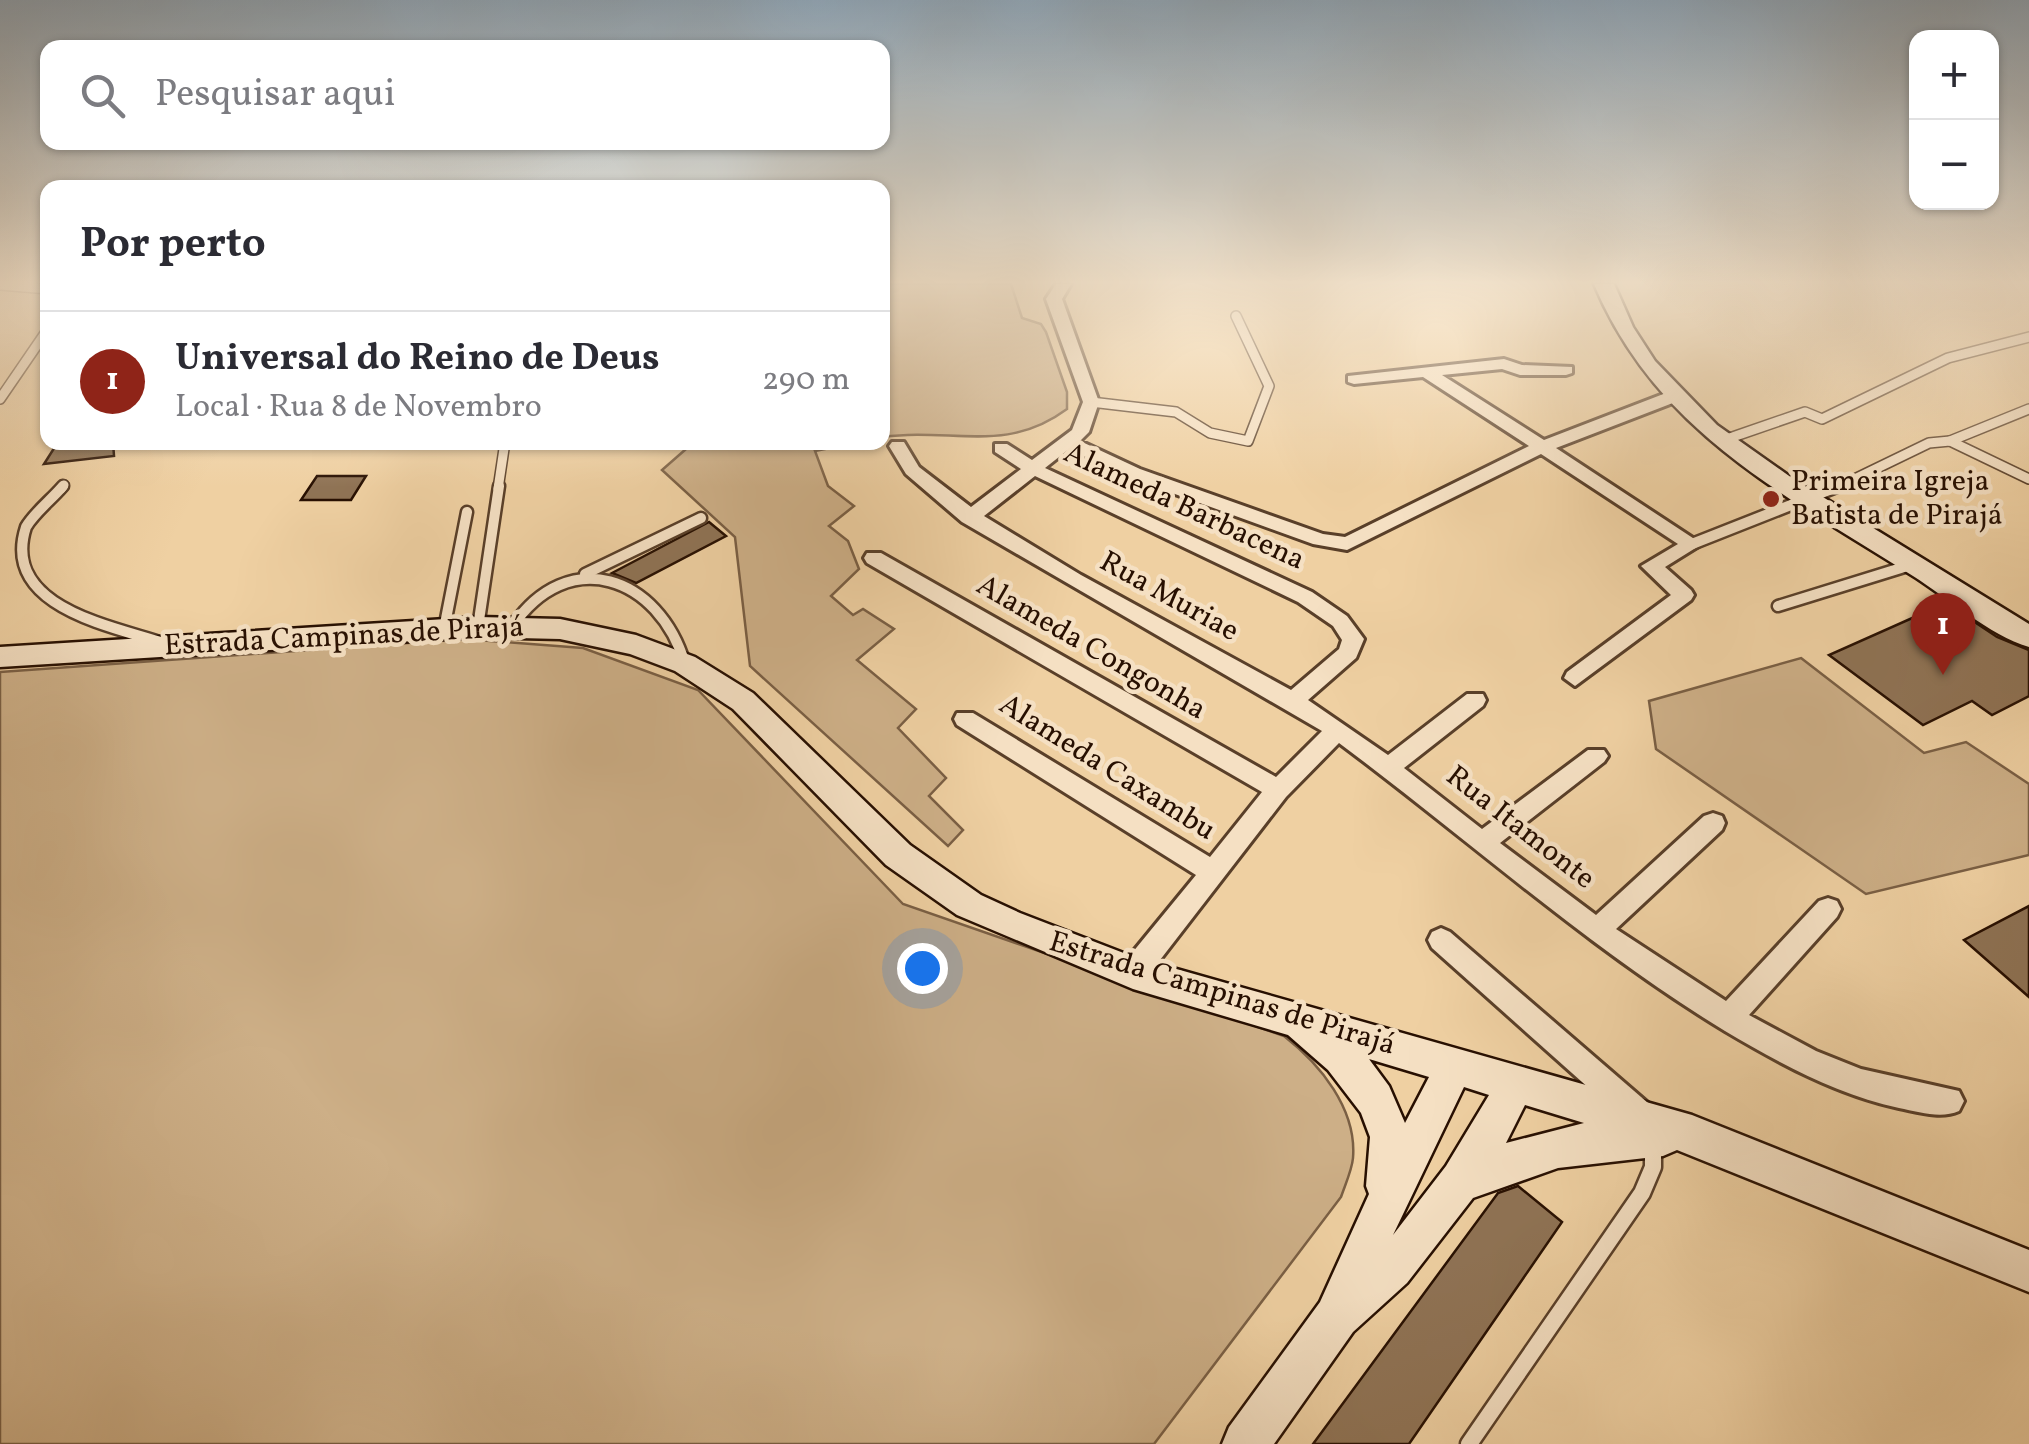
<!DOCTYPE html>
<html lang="pt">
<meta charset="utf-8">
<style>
:root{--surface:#fff;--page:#f7f7f7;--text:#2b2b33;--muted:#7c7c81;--line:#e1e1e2;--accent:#8f2418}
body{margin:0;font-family:Vollkorn,serif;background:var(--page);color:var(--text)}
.controls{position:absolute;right:30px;top:30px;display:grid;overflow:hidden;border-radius:20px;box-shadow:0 2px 8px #0004}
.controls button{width:90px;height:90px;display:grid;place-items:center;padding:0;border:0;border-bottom:2px solid var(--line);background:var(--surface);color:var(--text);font:50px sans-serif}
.you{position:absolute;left:922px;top:968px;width:35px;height:35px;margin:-25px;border:8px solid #fff;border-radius:50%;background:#1a73e8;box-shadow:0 0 0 15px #1a73e833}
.badge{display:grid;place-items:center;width:65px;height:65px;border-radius:50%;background:var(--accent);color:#fff;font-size:32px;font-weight:700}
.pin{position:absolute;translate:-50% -82px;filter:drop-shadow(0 2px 5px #0008)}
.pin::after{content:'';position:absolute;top:52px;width:35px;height:30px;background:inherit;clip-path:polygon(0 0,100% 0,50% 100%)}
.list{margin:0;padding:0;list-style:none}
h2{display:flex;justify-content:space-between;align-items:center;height:130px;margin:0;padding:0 40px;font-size:42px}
h2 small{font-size:32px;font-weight:400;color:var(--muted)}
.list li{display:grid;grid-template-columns:65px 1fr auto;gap:30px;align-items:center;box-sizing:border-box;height:140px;padding:0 40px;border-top:2px solid var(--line)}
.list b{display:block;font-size:38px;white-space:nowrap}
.list p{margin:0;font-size:32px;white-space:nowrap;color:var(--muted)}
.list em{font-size:32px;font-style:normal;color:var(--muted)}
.icon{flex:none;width:55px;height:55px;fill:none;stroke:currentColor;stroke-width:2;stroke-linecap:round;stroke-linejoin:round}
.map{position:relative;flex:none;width:2029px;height:1444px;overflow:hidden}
.search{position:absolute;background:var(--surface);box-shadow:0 2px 8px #0004;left:40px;top:40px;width:850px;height:110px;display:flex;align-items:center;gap:25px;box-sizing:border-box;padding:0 35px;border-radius:20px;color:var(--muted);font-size:38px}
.panel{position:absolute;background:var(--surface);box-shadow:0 2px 8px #0004;left:40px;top:180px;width:850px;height:270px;border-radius:20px}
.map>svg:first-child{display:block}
.green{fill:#cdaf87;stroke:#7a5f44;stroke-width:2.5}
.building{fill:#8f7355;stroke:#270f01;stroke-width:2.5}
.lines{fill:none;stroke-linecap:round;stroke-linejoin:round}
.lane-far2-casing{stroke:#593f29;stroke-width:12}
.lane-far1-casing{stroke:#593f29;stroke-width:15}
.lane-casing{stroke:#593f29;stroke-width:21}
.street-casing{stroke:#593f29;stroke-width:6}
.secondary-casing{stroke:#270f01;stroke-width:5}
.lane-far2{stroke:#f5e0c3;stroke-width:9}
.lane-far1{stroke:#f5e0c3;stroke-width:10}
.lane{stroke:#f5e0c3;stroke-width:16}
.street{fill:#f5e0c3;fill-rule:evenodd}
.secondary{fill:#f5e0c3;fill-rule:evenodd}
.poi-dot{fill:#8f2418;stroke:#f5e0c3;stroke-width:4}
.labels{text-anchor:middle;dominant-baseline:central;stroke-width:9;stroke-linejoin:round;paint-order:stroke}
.poi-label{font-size:30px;fill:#270f01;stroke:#f5e0c3;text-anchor:start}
.street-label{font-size:30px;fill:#270f01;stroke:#f5e0c3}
</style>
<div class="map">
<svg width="2029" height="1444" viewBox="0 0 2029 1444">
<rect width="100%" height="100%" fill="#efd0a2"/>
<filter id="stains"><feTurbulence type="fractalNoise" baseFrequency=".002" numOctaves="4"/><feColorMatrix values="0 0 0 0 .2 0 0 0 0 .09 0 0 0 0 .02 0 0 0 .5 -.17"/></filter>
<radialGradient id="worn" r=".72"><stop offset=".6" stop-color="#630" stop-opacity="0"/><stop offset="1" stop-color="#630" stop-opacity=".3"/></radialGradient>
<g class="green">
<path d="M883,284H1011L1022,318L1041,324L1046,332L1067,392V409C1005,455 951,427 883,437Z"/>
<path d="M687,443H855L815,451L828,486L854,506L829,526L848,541L859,569L831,596L853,615L863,609L894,629L857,660L916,709L898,728L946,778L929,796L963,830L948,846L750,666L735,537L662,470L686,449Z"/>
<path d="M464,639L583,648L698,690L903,904L1284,1036C1320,1064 1357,1109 1353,1158C1352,1170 1345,1185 1341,1197L1154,1444H0V672Z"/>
<path d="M1801,658L1924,753L1966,742L2029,784V855L1866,894L1656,749L1649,701Z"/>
</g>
<g class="building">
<path d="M58,442H113L114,456L44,464Z"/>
<path d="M317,476H366L351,500H301Z"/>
<path d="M709,522L726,536L636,583L612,573Z"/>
<path d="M1946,603L1997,637L2029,650V696L1992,715L1972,701L1923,725L1829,655Z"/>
<path d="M2029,906V997L1964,940Z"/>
<path d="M1518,1186L1562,1222L1409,1444H1313L1498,1193Z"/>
</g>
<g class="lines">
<defs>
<g id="lane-far2">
<path d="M0,285L48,289"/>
<path d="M0,399L48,329"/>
<path d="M1091,402L1176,412L1210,433L1248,441L1269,386L1236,316"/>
<path d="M1721,441L1805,412L1822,419L1948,358L2029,337"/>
<path d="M1950,441L2029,409"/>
<path d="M61,489L64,485"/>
<path d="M498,489L505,442"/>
<path d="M1834,489L1929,443L1950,441L2029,479"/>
</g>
<g id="lane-far1">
<path d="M63,486C52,499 34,513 26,527C0,607 112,626 163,643"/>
<path d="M1692,544L1839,486"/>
<path d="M585,574L701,518"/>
<path d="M1778,606L1914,564"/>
<path d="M478,627L499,486"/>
<path d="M512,627C568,544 659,576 685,664"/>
<path d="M444,629L467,512"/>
</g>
<path id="lane" d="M1469,1444L1642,1193L1653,1167V1144"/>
<g id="street">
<path d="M1056,284H1071L1062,299L1099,402L1089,432L1080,441L1140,469L1323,534L1345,537L1529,446L1423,377L1354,384L1348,382V376L1504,359L1522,365L1572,367V373L1566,375H1520L1502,369L1442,375L1544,440L1666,393H1678V401L1556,448L1702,544L1665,567L1691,590L1694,595L1691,600L1575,686L1564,678L1567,672L1671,595L1641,566L1678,544L1541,454L1347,550L1313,544L1128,477L1069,449L1045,468L1312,592L1347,616L1364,639L1356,658L1308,700L1388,755L1467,694H1483L1486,700L1483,706L1404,768L1482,829L1588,750H1604L1608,756L1604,762L1500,843L1596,915L1704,816L1713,813L1722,816L1725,823L1722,830L1616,929L1726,1001L1819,901L1828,898L1837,901L1841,909L1837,917L1749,1015L1816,1051L1861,1069L1959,1091L1964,1101L1959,1111C1941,1119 1919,1112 1899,1108C1837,1095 1779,1063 1725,1031C1587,947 1468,839 1339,743L1286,797L1143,982L1133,985L1123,982L1120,973L1123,964L1196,875L957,725L954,719L957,713H973L1210,857L1262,792L867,563L864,558L867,553H881L1276,777L1322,731L962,522L906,474L889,446L892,442H904L919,467L971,507L1021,469L995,452V444H1007L1032,460L1072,430L1083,402L1046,299ZM1035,476L1298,602L1333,626L1342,640L1339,649L1291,690L1081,575L984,516Z"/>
<path d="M1441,928L1450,932L1648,1103L1653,1113L1648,1123L1638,1128L1628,1123L1432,948L1428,940L1432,932Z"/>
</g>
<g id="secondary">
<path d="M1594,284H1614L1633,327L1655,361L1717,425L1792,478L2029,624V647C1989,635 1948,598 1913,576C1784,494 1656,432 1594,284Z"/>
<path d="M478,617L560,619L636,635L695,657L753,693L910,845L981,895L1020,913L1134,957L1692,1115L2029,1250V1292L1677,1150L1663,1156L1558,1168L1473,1198L1407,1283L1353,1332L1274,1444H1222L1229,1427L1320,1302L1369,1194L1366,1186L1370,1137L1361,1113L1328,1070L1288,1035L1133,989L957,915L886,865L733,709L675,671L630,654L560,639L478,637L0,667V647ZM1369,1059L1429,1077L1405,1123L1389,1086ZM1464,1087L1489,1095L1446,1166L1393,1235ZM1525,1105L1584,1123L1506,1143Z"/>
</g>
</defs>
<use href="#lane-far2" class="lane-far2-casing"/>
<use href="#lane-far1" class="lane-far1-casing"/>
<use href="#lane" class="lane-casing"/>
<use href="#street" class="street-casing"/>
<use href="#secondary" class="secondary-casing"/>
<use href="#lane-far2" class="lane-far2"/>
<use href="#lane-far1" class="lane-far1"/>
<use href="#lane" class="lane"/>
<use href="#street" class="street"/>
<use href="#secondary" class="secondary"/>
</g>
<linearGradient id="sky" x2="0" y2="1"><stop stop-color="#8fa5b6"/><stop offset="0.58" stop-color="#f8ead5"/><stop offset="1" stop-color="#f8ead5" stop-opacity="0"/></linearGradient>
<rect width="2029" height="487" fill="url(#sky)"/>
<circle class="poi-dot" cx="1771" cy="499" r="10"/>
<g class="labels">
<g class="poi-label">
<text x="1791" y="482">Primeira Igreja<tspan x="1791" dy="34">Batista de Pirajá</tspan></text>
</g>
<g class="street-label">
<text transform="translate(1184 507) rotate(25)">Alameda Barbacena</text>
<text transform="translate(1169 597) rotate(29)">Rua Muriae</text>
<text transform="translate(344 637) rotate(-3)">Estrada Campinas de Pirajá</text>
<text transform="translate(1091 648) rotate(30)">Alameda Congonha</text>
<text transform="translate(1107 768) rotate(32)">Alameda Caxambu</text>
<text transform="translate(1520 828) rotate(38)">Rua Itamonte</text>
<text transform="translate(1222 994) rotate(17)">Estrada Campinas de Pirajá</text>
</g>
</g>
<rect width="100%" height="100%" filter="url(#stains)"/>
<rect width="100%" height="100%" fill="url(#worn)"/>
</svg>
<div class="controls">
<button>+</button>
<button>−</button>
</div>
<div class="you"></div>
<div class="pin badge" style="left:1943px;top:675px">1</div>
<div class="search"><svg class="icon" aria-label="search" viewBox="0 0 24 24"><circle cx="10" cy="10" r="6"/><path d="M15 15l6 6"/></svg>Pesquisar aqui</div>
<section class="panel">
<h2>Por perto<small></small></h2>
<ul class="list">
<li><span class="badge">1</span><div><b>Universal do Reino de Deus</b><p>Local · Rua 8 de Novembro</p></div><em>290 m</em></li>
</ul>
</section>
</div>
